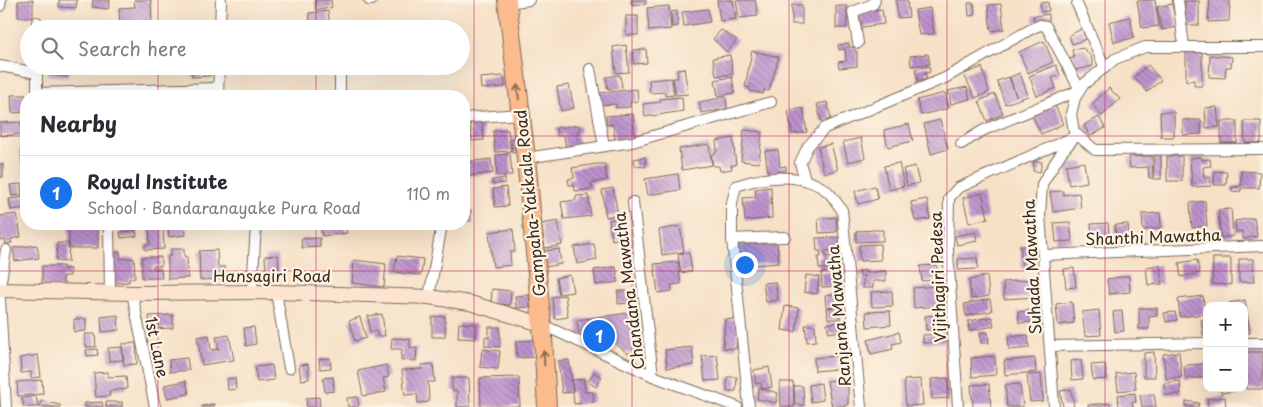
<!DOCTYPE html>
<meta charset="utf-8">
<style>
:root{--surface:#fff;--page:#f7f7f7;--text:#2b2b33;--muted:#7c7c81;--line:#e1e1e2;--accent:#1a73e8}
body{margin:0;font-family:"Playpen Sans",sans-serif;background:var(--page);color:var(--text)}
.controls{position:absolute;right:15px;bottom:15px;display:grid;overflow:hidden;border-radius:10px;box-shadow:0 5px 20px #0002}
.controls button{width:45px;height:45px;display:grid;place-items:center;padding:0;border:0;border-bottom:1px solid var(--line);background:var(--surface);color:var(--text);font:25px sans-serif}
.you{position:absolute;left:744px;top:264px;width:18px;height:18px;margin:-12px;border:4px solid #fff;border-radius:50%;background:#1a73e8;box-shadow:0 0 0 8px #1a73e833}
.badge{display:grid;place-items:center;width:32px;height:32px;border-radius:50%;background:var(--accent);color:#fff;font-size:16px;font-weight:700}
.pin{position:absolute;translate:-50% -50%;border:2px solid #fff;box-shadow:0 1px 5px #0006}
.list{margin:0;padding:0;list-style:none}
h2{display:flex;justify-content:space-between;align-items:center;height:65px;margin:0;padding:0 20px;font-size:21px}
h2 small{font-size:16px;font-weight:400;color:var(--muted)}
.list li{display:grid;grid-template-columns:32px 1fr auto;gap:15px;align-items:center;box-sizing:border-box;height:75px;padding:0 20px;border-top:1px solid var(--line)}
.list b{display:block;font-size:19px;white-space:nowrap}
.list p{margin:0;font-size:16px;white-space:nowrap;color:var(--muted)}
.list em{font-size:16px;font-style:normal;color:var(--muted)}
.icon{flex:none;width:28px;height:28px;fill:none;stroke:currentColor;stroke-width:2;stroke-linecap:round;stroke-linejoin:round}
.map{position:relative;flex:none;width:1263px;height:407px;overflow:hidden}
.search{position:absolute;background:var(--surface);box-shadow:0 5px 20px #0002;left:20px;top:20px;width:450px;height:55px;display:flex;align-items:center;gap:12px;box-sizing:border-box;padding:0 18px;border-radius:28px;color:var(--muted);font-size:19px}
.panel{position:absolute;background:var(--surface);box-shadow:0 5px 20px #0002;left:20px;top:90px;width:450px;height:140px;border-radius:20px}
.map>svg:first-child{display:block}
.building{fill:url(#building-back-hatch)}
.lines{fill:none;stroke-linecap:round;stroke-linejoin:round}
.street-casing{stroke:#7c6a59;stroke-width:12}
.secondary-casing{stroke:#7c6a59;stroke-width:16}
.highway-casing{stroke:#7c6a59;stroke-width:20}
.street{stroke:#fff;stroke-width:10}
.secondary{stroke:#fde4d1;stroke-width:14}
.highway{stroke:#fbbb8c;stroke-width:18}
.oneway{stroke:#916b50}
.grid{fill:none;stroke:#c2185b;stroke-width:1;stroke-opacity:0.55}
.labels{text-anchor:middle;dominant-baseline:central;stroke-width:4.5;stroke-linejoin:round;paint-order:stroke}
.street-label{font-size:16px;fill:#3b2a1e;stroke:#fcf5e5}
</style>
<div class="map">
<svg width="1263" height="407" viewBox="0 0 1263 407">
<defs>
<pattern id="building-back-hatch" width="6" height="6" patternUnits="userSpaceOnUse" patternTransform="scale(1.25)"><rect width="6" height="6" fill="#bd92ce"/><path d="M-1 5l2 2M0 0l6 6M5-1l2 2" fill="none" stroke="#9b77a7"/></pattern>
</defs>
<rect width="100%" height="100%" fill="#fcf5e5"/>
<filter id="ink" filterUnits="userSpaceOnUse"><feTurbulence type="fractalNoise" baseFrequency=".02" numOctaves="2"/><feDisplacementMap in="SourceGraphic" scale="10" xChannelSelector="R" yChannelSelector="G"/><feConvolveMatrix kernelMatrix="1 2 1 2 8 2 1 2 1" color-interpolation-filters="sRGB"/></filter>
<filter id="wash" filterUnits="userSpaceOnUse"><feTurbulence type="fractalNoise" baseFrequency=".0096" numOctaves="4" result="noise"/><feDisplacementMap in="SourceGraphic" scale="20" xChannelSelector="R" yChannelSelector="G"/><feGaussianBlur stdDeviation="1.12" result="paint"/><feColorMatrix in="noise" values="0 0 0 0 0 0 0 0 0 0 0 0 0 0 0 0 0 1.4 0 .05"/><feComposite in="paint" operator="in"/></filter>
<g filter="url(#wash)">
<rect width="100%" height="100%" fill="#f6e0c6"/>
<g id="blocks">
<g class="building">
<path d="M33,0V17H18V1Z"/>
<path d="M59,0H77L76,8L59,7Z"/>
<path d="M93,0H110L108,9L92,7Z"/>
<path d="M134,0H151L152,29H120L119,8L135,7Z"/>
<path d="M315,0H331L332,8L316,10Z"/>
<path d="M631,0H646V4L632,6Z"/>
<path d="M717,0H733L736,19L720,21Z"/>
<path d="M736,0H755L758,16L739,18Z"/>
<path d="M896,0H907L909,17L898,18Z"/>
<path d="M1155,0L1159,26L1142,28L1137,1Z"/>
<path d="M1210,0H1230L1229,21L1208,22Z"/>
<rect x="1185" y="1" width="14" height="24"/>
<path d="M1048,2L1049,11L1041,12L1040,3Z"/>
<path d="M968,3H974L975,15L969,16Z"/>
<path d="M1001,4L1004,29L991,31L988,5Z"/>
<path d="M1172,4L1177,27L1162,30L1157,7Z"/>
<rect x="792" y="5" width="10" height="19"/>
<path d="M669,6L671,29L649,31L647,8Z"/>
<rect x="836" y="6" width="11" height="22"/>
<path d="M930,8L934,34L919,35L915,10Z"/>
<path d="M708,9L710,22L684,26L682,12Z"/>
<path d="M882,9L884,24L862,27L859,12Z"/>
<path d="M328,11L330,29H311L309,13Z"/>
<path d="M677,11L678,26L672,27L671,12Z"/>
<path d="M1049,14V20L1034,22L1033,16Z"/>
<rect x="626" y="16" width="12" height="19"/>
<path d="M1130,17L1134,38L1114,42L1109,22Z"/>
<path d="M49,21L59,22V29H48Z"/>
<path d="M1082,29L1086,39L1072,44L1069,35Z"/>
<path d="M721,30L737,40L727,52L713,39Z"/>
<path d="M1044,41L1053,62L1028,73L1019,52Z"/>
<path d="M849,43V47H854L855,52L857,51V66L839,68L838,62L846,61L845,49L839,50L838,45Z"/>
<path d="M626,45L629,72L616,73L613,47Z"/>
<path d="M1083,48L1091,56L1093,66L1071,71L1069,59L1074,58L1072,50Z"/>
<path d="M646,49L647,63L634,64L633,50Z"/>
<path d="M752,51L779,57L769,91L764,90L763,94L750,91V88L745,87Z"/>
<path d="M1186,52H1202V86H1194V80L1186,81Z"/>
<path d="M928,54L930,64L911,66L910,56Z"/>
<path d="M730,55L733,74L716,76L713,58Z"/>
<path d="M1210,55L1232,57L1231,67H1226L1225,78L1209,77Z"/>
<path d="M1056,65L1060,75L1052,78L1056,88L1037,96L1029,76Z"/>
<path d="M1148,65L1161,80L1147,92L1134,77Z"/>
<path d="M48,66H69L68,77L47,75Z"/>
<path d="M191,66H209L210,76L192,77Z"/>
<path d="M929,66L930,72L925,73L927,79L918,81L915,69Z"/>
<path d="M982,67L989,92L975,98L964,74Z"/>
<path d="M684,68L688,94L676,95L673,78H678L677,69Z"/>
<path d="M1020,73L1028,96L1005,104L997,81L1009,77L1016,96L1010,77Z"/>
<path d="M620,75L622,87L608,89L606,77Z"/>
<path d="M504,76L505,87L481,89L480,78Z"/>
<path d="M732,77L735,93L718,96L715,80Z"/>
<path d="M672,78L674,95L665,96V92L650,93L649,80Z"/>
<path d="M569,85L574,108L561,111L557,87Z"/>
<path d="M967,87L970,99L951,104L948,91Z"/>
<path d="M1109,88L1120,99L1102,116L1092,104Z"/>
<path d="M637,89L638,101L630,102V107L616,108V104L601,105L600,93Z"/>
<path d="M945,93L949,108L921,115L917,100Z"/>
<path d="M995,94L1003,114L987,121L979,101Z"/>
<path d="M11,95H26V112L12,113Z"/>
<path d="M682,97L683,111L645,117L643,104L661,102L660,99Z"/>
<path d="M726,97L727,109L701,113L699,102Z"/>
<path d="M827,102L831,119L821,121L817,104Z"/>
<path d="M1055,105L1063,124L1041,134L1032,115Z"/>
<path d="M1217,107L1219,127L1206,128L1205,108Z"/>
<path d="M803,108L807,132L792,134L788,111Z"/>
<path d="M1160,112H1174V137H1161Z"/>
<path d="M633,114L635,138L615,140L613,124L607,125L606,116Z"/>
<path d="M1099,117L1105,128L1090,136L1084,125Z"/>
<path d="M940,120L948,149L931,154L924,124Z"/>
<path d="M1183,120H1201V134L1183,135Z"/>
<path d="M482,121L484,140L472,141L470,122Z"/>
<rect x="1221" y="121" width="16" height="22"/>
<path d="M1244,121H1261V143H1245Z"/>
<path d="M21,122L22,134L0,136V123Z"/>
<path d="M909,124L913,141L888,147L884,130Z"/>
<path d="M579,125L580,133H577L579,148L566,149L564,135L557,136L556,128Z"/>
<path d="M508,130L511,151L495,152L493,131Z"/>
<path d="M744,130L762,132L759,163L741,161Z"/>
<path d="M464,135H467L469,149L464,150Z"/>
<path d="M519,138L520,152L512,153L511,139Z"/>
<path d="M733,138L736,165H731L732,169L720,171L719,166H713L711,156L717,151L716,141Z"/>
<path d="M861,138L865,158L848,162L843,142Z"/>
<path d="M709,144L712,165L682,170L679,149Z"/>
<path d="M831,144L838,170L824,173L818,147Z"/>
<path d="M21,148H26V164H22Z"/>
<path d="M778,150L780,167L786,166V171L768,173L765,151Z"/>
<path d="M510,154L512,175L497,176L496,155Z"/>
<rect x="1154" y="155" width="7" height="24"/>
<path d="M1152,156L1153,178H1149L1148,167L1130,168L1129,157Z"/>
<rect x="1167" y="156" width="15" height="25"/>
<path d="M645,157L646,167L635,166L634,159Z"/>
<path d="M1202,157V160L1210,159L1211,166L1203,167L1204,178L1210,177L1211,186L1192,187L1190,158Z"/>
<path d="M491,159L493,173L469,176L467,162Z"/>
<path d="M1034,161L1042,162L1040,172L1033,171Z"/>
<path d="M1084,162L1087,182L1069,185L1066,165Z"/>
<path d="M899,163L904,186L889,190L884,166Z"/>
<rect x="0" y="164" width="3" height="13"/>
<path d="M597,164H605L607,180L591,183L592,189L575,191L574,185H569L568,179L574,178L572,168Z"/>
<path d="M915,166L919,183L907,186L903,169Z"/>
<path d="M1215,171L1227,172L1226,185H1214Z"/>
<path d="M1241,171L1260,172L1259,188H1241V191L1232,192V187L1241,186Z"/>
<path d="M678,174L680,190L648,195L645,179Z"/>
<path d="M505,178V183L492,185V180Z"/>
<path d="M21,184L22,195L12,196L10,185Z"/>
<path d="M875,186L878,199L858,204L855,191Z"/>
<path d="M506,187L508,206L495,207L493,189Z"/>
<path d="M771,187L772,218L745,221L743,198L756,197L755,189Z"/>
<path d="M613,188L618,215L606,217L602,190Z"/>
<path d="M1063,191V195L1079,193L1081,208L1053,212L1050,192Z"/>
<path d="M982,193L988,218L969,223L963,198Z"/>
<path d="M588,195L591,216L564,219L561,202L576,200V196Z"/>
<path d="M26,197V208L11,210L9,199Z"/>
<path d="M927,199L930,219L915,221L911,202Z"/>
<path d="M1205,201L1207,226L1192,228L1190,203Z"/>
<path d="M1231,209L1233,236L1221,238L1218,210Z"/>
<rect x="464" y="210" width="7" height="11"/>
<path d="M1160,213L1161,228L1143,230L1142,214Z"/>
<path d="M17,214L21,237L11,239L12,243L6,244L5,240H0V216Z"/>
<path d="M836,217L837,232L819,233L818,219Z"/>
<path d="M618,218L621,238L612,240L609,220Z"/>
<path d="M1254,218L1257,236L1243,239L1242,231L1236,232L1235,221Z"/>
<path d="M558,221L562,245L545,248L541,224Z"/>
<path d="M1070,222L1072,241L1056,242L1054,223Z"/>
<path d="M1108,223L1110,243L1093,244L1091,224Z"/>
<path d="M139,224H156V225L139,226Z"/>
<path d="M168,224H185L186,235L169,237Z"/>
<path d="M321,224H344L347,233L322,236Z"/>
<path d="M1128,224L1129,239L1116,240L1115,225Z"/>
<path d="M69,226L98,229V248H69Z"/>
<path d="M680,226L684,252L662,255L659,230Z"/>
<path d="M163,227L164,249L145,250V245L150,244L149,228Z"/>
<path d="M513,229L515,252H510L511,265L493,267L489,232Z"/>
<path d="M136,230L137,236L121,238L120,232Z"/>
<path d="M875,230H883V241L856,242V231Z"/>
<path d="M975,232L977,241L957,245L955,236Z"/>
<path d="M839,237L840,250L825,251L826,257L840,256V268L819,269L818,257H821L820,251H817L816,238Z"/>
<path d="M320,238V247L302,248L301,239Z"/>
<path d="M777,242L779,263L740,266L739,245Z"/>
<path d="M57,243H69L68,262L56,261Z"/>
<path d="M594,244L597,260L577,264L574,247Z"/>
<path d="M880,244L881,260L860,261L859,245Z"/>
<path d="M37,245L39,258L15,261L13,248Z"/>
<path d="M1020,246H1027L1028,255L1033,254L1034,261H1029L1030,267L1022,268Z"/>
<path d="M171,249H184V256L187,257L188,278L168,279V256H171Z"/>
<path d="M559,249L561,264L546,267L544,251Z"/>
<path d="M217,250L218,267H225V279L200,280L199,251Z"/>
<path d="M120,252L121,259L134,258L135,278L129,279V282L114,283L112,253Z"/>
<path d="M689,253L692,271L681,273L678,254Z"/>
<path d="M278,255L279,272H266L265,256Z"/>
<path d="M397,256L423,259L421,275L394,272Z"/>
<path d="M142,257H161V266H153V269H161L162,278H142Z"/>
<path d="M977,258L978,269L958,270V259Z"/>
<path d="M1213,258H1231V285L1212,284Z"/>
<path d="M1239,259H1253L1254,282H1239Z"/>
<path d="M354,260L386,264L384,287L352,283Z"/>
<path d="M1197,260L1200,273L1181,277L1179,263Z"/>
<path d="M678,262L681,284L671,285L672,291L658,293L654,264Z"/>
<path d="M937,265V280L922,281L920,266Z"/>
<path d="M1160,265L1162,284L1148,285L1146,267Z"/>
<path d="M42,266H63V269H70V276H63V287H42Z"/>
<path d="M616,267L618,282L596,285L594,270Z"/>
<path d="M1074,268L1076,287L1066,288L1064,269Z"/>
<path d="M865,270V273L886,271V281H873V288H862L864,276H860L859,271Z"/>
<path d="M837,272L838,286L822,287L821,273Z"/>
<path d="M570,275L573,292L559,294L556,278Z"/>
<path d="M806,275L819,277L817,294L804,292Z"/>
<path d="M987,276L989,296L971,299L969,280Z"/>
<path d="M1129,276L1130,292L1109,294L1107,279Z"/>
<path d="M1035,279L1036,297L1004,299L1003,282Z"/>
<path d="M775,282L778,300L766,302L763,283Z"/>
<path d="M936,286L938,306L914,308L913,288Z"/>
<path d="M492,289L511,291L510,305L491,303Z"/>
<path d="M618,291H627L629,303L618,304Z"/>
<path d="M892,291L893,306L872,307L871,292Z"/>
<path d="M845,293L846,305L826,307L825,295Z"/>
<path d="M529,295L530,307L516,308L515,296Z"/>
<path d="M565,295L568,317L555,319L552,297Z"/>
<path d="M1203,296L1205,314L1180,317L1178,299Z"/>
<path d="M990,299L992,311L966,316L964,304Z"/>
<path d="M1245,300L1250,333L1244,334V306H1229V303Z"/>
<path d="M1072,302L1074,323L1058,325L1056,304Z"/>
<path d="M785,306L799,308L796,332L782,330Z"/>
<path d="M840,307V319H828L827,308Z"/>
<path d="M1139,308H1157V316L1149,317V329H1139Z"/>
<path d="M1033,310L1034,322L1019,323L1018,312Z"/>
<path d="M1099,310L1101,335L1085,336L1082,312Z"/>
<path d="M890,311L891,325L867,327L866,312Z"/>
<path d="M1122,311L1124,331L1115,332L1113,312Z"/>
<path d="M635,312L641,353H627L614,342L604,347L596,349V343L586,345L585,335L579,336L577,320Z"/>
<path d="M1175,312L1177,320L1166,322L1164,313Z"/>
<path d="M382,314L385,336H377L376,331L370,332L368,316Z"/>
<path d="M945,314V329L926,330L925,316Z"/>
<path d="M118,315L119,330L102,332L101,317Z"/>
<path d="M173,315V328L150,329L149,316Z"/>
<path d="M445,316V337H432V317Z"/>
<path d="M360,317L366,338L355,341L349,321Z"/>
<path d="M992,317L994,326L969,331L968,321Z"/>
<path d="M74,319H86V331L74,332Z"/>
<path d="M725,319L738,320L736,349L723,348Z"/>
<path d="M1207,319V335H1203L1201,320Z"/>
<path d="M844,321L846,330L829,333L827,324Z"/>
<path d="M459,323L477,324L476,339L458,338Z"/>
<path d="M805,325H815L816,341L807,342Z"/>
<path d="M254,327L256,344L246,346L244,328Z"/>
<path d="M489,327H500V347L485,346V337L489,338Z"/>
<path d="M899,332L901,342L892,344L893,349L871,354L868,340Z"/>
<path d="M980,332H988L989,343H981Z"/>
<path d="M85,334H95L96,347H86Z"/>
<path d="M944,334L945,342L923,343V335Z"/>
<path d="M209,335L211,350L219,349L216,337L229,335L234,360L202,365L197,337Z"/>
<path d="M1028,335L1029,348L1009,350L1008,337Z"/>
<path d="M392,338L410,339V348H417L416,361L401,360L402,349H391Z"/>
<path d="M535,340L536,357L517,358L516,341Z"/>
<path d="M136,343L137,364L124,365L122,344Z"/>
<path d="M122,347L123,360L109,361L108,348Z"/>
<path d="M692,347L694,365L667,368L665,350Z"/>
<path d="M97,349L98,355L87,356L86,350Z"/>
<path d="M482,349L500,351L498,369L480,367Z"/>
<path d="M1154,352L1155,377H1144V353Z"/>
<path d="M1179,352L1182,377L1166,379L1163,354Z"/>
<path d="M1245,352H1263V389H1246Z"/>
<path d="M38,355L41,377L31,378V372L21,373L20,358Z"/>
<path d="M717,355L720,380L705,381L702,356Z"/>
<path d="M836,356L837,369L815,371L814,358Z"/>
<path d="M995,356L996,375L972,377L971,358Z"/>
<path d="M187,358L189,370L170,372L169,360Z"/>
<path d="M330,358L331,368L320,369L319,359Z"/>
<path d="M1035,358L1036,372L1005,375L1004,361Z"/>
<path d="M569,360L573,392L562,393L558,361Z"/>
<path d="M1081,360L1083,379L1072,380L1071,361Z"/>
<path d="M308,364L309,379L301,380L299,365Z"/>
<path d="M433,364L435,382H428L429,402L418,403L417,394L405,395L402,370L422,369V365Z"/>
<path d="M1105,364L1107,379L1093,380L1091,365Z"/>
<path d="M1205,364L1206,378H1185L1184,365Z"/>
<path d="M272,365L274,380L257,382L255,367Z"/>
<path d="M386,365L389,377L383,378L386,392L363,396L358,371Z"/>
<path d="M769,367L772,387L762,389L761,383L756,384L754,370Z"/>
<path d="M108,372V377L126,376L127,389L109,391L110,396L96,397L94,373Z"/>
<path d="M594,372L602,377L596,387L588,382Z"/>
<path d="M1134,372L1136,389L1118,391L1116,374Z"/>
<path d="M1041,374L1043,401L1030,402L1027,375Z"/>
<path d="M333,377L334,391L325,392L323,378Z"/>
<path d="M519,377L520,406L481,407L480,378Z"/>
<path d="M727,377H737L736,391H727Z"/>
<path d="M235,378L236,389L228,390L227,379Z"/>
<path d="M452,378H469L470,406L457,407V391H452Z"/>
<path d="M948,378L949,398L932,399L931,379Z"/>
<path d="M584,379L585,392H593L594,402L574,404L572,380Z"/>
<path d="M848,379V405L832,407L827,381Z"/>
<path d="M921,379L923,405L906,406L904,380Z"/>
<path d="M42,380L43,394L18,396L17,382Z"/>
<path d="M186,381L189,394L167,398L164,385Z"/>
<path d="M1180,381L1181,394L1165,395L1164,383Z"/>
<path d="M780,382H793L794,407H781Z"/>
<path d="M821,383L823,400L811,402L809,385Z"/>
<path d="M989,384L991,407H973L971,385Z"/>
<path d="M1020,384L1023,407H1007L1005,385Z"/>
<path d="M794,386H803L804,405H795Z"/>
<path d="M759,388L778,393L776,403L757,399Z"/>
<path d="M1220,388H1235V391L1221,393Z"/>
<path d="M1071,389L1074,407H1063L1060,391Z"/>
<path d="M1135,393L1136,402H1132L1133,407H1119L1118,395Z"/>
<path d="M1154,394L1156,407H1142L1140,395Z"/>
<path d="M36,396L38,407H24L22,398Z"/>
<path d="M319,397L320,407H307L306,398Z"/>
<path d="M357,397L359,406L348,407L347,398Z"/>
<path d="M1225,397L1226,406L1208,407L1207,399Z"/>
<path d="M41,401L60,405V407H39Z"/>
<path d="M1186,401L1199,403L1198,407H1186Z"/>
<path d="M102,402L103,407H85V403Z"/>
<rect x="106" y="402" width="16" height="5"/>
<path d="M1110,403V407H1088V405Z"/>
<path d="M214,404V407H202V406Z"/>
</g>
</g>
</g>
<g filter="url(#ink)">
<use href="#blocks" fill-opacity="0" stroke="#7c6a59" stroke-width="1"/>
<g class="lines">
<defs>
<g id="street">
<path d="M369,0H372"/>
<path d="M1178,0L1184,46"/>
<path d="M507,3L529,0"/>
<path d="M1077,4L1105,68"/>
<path d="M0,6L1,0"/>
<path d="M37,22V29"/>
<path d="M220,29L221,0"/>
<path d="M858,43L853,12L873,4L875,0"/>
<path d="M1263,47H1145L1115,59L1084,84L1075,98L1071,114L1074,132L1095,150L1263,149"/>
<path d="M0,66L37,73"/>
<path d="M340,66V96"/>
<path d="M37,67V96"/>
<path d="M590,69L604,146"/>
<path d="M37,93L218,88"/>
<path d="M218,96L219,66"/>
<path d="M464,118L521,114"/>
<path d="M526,158L632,142L771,102"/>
<path d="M805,179L800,163L808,146L825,128L945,78L1033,28L1040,25L1046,26L1080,90L984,130L961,144"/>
<path d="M633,202L653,376"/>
<path d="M109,224L110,293"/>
<path d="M732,239L785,237"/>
<path d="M1044,255L1263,246"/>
<path d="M0,287L6,250"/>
<path d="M252,292L256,224"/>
<path d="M276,292L289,368"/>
<path d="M132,293L155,407"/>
<path d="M429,297L442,224"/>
<path d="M0,299L6,407"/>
<path d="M541,324L653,376L737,407"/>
<path d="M1244,343H1263"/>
<path d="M1050,346L1207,343"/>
<path d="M749,407L732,239V203L736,186C764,176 803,172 827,191C833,196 837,204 842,210L861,407"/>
<path d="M958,407L948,251L949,198L958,188L1076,136"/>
<path d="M1054,407L1040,215L1042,184L1061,153L1074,138"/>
</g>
<path id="secondary" d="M0,290L132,293L276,292L429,297L470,303L541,324"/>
<path id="highway" d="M507,0L526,158L543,337L547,407"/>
</defs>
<use href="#street" class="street-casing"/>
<use href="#secondary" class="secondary-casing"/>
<use href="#highway" class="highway-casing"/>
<use href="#street" class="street"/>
<use href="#secondary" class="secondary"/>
<use href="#highway" class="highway"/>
</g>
<defs><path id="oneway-shaft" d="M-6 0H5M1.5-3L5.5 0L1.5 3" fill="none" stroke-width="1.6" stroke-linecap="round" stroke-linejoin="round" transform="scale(1.25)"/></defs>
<g class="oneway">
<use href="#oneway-shaft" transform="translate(518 92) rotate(-97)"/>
<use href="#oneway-shaft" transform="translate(544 358) rotate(-93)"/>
</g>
</g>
<path class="grid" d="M158,0V29M316,0V29M474,0V407M632,0V407M789,0V407M947,0V407M1105,0V407M158,66V96M316,66V96M0,136H26M464,136H1263M158,224V407M316,224V407M0,271H1263"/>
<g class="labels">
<g class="street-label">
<text transform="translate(529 203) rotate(-96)">Gampaha-Yakkala Road</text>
<text transform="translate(1153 236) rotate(-2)">Shanthi Mawatha</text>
<text transform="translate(1031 267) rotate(-93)">Suhada Mawatha</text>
<text x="272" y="275">Hansagiri Road</text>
<text transform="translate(937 277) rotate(-92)">Vijithagiri Pedesa</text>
<text transform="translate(628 291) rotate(-97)">Chandana Mawatha</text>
<text transform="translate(838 316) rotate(-95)">Ranjana Mawatha</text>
<text transform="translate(158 347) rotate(78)">1st Lane</text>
</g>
</g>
</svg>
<div class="controls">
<button>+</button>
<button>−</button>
</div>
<div class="you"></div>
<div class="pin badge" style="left:599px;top:336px">1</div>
<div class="search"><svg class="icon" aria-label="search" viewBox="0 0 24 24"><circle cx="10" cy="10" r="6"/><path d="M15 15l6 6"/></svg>Search here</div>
<section class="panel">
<h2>Nearby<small></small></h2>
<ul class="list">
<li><span class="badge">1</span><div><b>Royal Institute</b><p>School · Bandaranayake Pura Road</p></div><em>110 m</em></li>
</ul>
</section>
</div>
